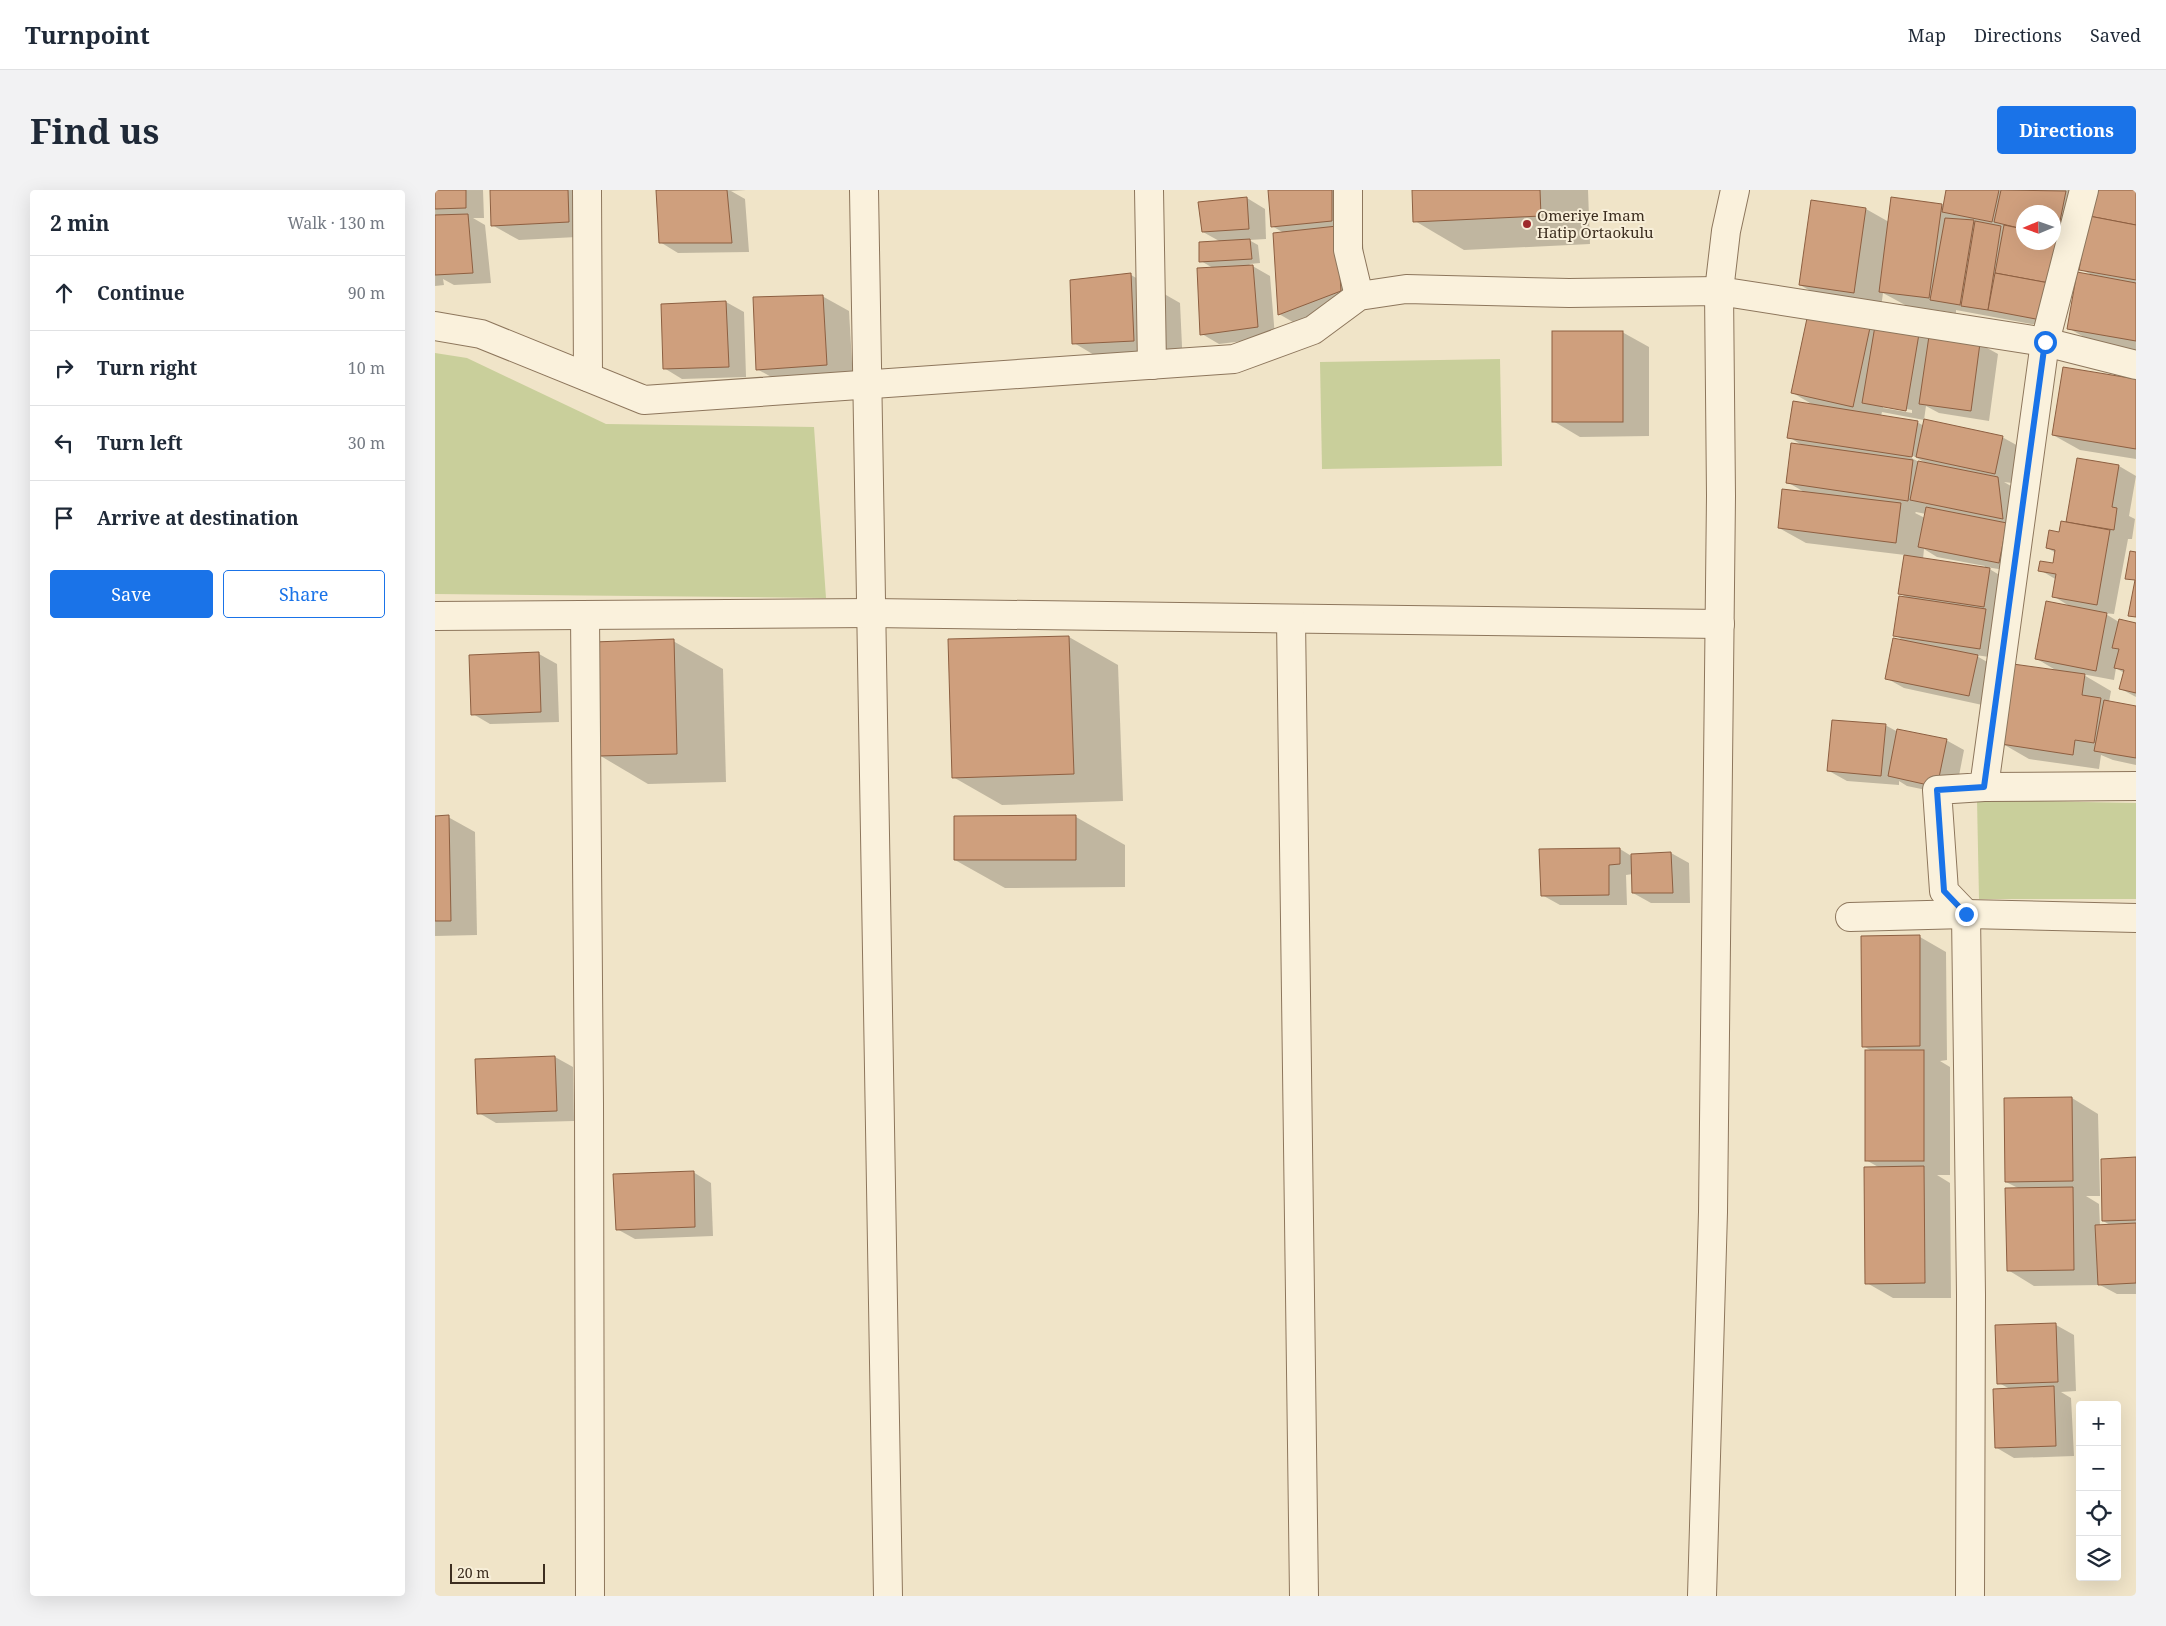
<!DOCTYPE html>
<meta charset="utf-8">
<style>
:root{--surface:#fff;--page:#f2f2f3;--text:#1f2937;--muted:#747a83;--line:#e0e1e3;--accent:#1a73e8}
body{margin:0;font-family:"Noto Serif",serif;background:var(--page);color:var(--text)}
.controls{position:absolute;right:15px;bottom:15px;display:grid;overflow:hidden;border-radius:5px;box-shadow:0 5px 20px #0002}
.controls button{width:45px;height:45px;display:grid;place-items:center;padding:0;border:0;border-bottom:1px solid var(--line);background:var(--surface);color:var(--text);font:25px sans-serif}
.compass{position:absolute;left:1581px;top:15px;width:45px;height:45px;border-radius:50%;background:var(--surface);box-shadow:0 5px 20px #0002;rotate:268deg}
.scale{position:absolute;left:15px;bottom:12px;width:95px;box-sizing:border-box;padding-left:5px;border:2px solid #3d2e20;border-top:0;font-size:14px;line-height:18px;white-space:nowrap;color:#3d2e20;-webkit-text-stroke:4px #f7eed8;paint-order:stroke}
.stop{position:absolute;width:15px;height:15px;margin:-11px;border:4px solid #1a73e8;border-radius:50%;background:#fff}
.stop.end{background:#1a73e8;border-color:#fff;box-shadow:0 1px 5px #0008}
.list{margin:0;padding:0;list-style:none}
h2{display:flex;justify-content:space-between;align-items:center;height:65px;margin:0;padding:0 20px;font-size:21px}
h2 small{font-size:16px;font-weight:400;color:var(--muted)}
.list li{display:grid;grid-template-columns:32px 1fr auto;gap:15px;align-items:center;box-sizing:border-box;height:75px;padding:0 20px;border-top:1px solid var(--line)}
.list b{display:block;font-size:19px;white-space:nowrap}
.list em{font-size:16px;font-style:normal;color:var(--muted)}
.actions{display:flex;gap:10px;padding:15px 20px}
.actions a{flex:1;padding:11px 0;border:1px solid var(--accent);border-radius:5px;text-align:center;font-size:18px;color:var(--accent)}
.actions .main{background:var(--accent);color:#fff}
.icon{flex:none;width:28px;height:28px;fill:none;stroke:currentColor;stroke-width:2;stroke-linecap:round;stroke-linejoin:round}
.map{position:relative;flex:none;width:1701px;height:1406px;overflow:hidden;border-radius:5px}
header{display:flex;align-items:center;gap:30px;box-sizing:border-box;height:70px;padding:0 25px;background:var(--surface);border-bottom:1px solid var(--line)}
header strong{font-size:24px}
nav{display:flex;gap:28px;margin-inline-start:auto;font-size:18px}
.intro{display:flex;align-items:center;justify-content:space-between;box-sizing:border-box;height:120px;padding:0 30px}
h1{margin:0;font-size:35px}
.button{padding:12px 22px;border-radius:5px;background:var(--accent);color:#fff;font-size:18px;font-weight:700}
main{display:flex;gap:30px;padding:0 30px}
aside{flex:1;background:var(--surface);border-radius:5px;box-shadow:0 5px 20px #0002}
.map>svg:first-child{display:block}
.green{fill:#c9cf9b}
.shadow{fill:#0003;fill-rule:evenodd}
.building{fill:#cf9f7d;stroke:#8d5f41}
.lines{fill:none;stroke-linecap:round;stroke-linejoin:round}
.minor-casing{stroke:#8d765c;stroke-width:30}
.tertiary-casing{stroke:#8d765c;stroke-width:30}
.minor{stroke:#faf1dc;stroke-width:28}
.tertiary{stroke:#faf1dc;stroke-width:28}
.route{stroke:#1a73e8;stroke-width:6}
.poi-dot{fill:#9e2a2b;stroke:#f7eed8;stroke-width:2}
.labels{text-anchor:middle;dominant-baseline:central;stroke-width:4;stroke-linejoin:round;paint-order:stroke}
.poi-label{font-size:15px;fill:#3d2e20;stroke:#f7eed8;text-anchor:start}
</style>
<header>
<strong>Turnpoint</strong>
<nav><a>Map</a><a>Directions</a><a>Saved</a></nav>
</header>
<div class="intro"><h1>Find us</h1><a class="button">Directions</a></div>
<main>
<aside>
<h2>2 min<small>Walk · 130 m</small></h2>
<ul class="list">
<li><svg class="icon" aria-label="ahead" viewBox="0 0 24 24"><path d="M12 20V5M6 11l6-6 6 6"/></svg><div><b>Continue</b></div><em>90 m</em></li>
<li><svg class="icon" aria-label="right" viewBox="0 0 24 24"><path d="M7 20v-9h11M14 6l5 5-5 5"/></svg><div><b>Turn right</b></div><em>10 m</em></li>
<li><svg class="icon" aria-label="left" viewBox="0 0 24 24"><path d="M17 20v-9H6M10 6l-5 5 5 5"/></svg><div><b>Turn left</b></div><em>30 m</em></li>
<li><svg class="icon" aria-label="arrive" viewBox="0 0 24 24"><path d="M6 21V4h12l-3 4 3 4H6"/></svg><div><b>Arrive at destination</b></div></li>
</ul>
<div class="actions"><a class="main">Save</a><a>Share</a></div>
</aside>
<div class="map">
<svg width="1701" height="1406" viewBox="0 0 1701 1406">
<rect width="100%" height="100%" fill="#f0e4c8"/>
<g class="green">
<path d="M0,163L32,168L171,234L379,237L391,408L0,404Z"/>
<path d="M1065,169L1067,276L887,279L885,172Z"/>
<path d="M1542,610L1701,613V709H1544Z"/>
</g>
<g class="shadow">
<path d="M0,0H48L49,28H38L50,35L56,93L19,95L8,89L9,95L0,96Z"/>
<path d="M57,0H159L161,46L84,50L57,35Z"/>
<path d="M237,0H311L296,1L310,9L314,62L243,63L225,52Z"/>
<path d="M835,0H914L908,41L928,53L932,116L870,139L844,124L849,43L837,36Z"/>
<path d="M978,0H1153L1155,54L1029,60L980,31Z"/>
<path d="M1512,0H1651L1624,139L1521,120V123L1472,116L1448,103L1446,118L1392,110L1365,95L1431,19L1454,32L1507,15L1509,16ZM1588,22H1618V52H1588Z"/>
<path d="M1701,0V161L1660,153L1633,138L1657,85L1645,79Z"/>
<path d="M812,8L830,19L831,49L814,50L823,55L825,73L814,74L835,86L840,147L784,154L767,144L778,78L766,71L786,52L768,42Z"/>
<path d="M696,85L745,113L748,178L688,182L639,153Z"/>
<path d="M387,106L414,121L418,190L349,194L322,179Z"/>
<path d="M291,112L309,122L311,187L247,189L229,178L227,115Z"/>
<path d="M1375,120L1545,154L1563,164L1554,231L1504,223L1491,216L1489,230L1447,222L1446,226L1482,232L1489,236L1567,247L1585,257L1577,293L1569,292L1581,299L1582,382L1551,377L1573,390L1562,468L1540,465L1561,477L1552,516L1469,498L1451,488L1469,451L1460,445L1473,408L1464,403L1470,365L1371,353L1344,338L1371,303L1352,292L1368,256L1354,247L1380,216L1358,203ZM1448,215L1477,220V223L1448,218ZM1473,263L1489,272H1484L1471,265ZM1481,322L1491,324L1490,328L1480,323ZM1489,359L1502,367L1550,376L1549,378L1488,369Z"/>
<path d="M1187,142L1214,157V246L1145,247L1118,231Z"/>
<path d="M1701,190V269L1645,260L1618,245Z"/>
<path d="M1684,276L1701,286L1694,326L1700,329L1697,349H1693L1679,424L1669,423L1684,432L1701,434V507L1686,499L1689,483L1681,478L1679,490L1647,484L1676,501L1674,512L1701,517V575L1678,570L1666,565L1664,579L1594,569L1568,554L1624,482L1602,469L1636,417L1618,406L1622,390L1605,380L1619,375L1621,363L1612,358Z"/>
<path d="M634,447L683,475L688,611L567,615L518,587Z"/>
<path d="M238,451L288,479L291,592L213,594L164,565Z"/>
<path d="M104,464L122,474L124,532L55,534L38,524Z"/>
<path d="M1450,535L1463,542L1511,550L1529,560L1520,606L1472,596L1464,591V595L1412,591L1394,581Z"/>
<path d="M0,627H13L40,642L42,745L0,746Z"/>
<path d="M641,627L690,655V697L570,698L520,670Z"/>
<path d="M1185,659L1198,667L1236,663L1254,673L1255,713H1216L1198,703V684L1191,685L1192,715H1125L1107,705Z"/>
<path d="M1485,747L1511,762L1512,870L1505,871L1515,877V985H1502L1515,993L1516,1108H1458L1432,1093L1445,978L1431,970L1437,861L1428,856Z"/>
<path d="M120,867L138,877L139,931L61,933L44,923L41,870Z"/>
<path d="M1637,908L1663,924L1665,1006H1651L1664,1014L1665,1036H1677L1668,1031L1701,969V1104H1682L1665,1095L1599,1096L1573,1080L1585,999L1571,992Z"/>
<path d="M258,982L276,993L278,1046L200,1049L182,1039Z"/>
<path d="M1621,1135L1639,1145L1641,1201L1626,1202L1636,1208L1639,1266L1579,1268L1562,1258L1575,1199L1564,1193Z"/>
</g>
<g class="building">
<path d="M0,0H31V18L0,19Z"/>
<path d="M55,0H133L134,32L56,36Z"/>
<path d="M221,0H292L297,53H224Z"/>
<path d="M833,0H897V31L836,37Z"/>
<path d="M977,0H1105L1106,26L978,32Z"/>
<path d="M1511,0H1564L1557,32L1507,22Z"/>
<path d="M1566,0L1631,1L1622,46L1618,45V22H1588V39L1559,32Z"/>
<path d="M1659,0H1701V35L1654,26Z"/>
<path d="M812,7L814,39L767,42L763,12Z"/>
<path d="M1456,7L1507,14L1494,108L1444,102Z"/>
<path d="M1376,10L1431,18L1419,103L1364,95Z"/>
<path d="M33,24L38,83L0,85V25Z"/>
<path d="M1654,26L1701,35V90L1644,80Z"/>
<path d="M1510,28L1539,30L1525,115L1495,110Z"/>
<path d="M1540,31L1566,36L1553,120L1526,116Z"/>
<path d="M1569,35L1588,39V52H1618V45L1622,46L1614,93L1560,83Z"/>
<path d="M902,36L906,101L843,125L838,43Z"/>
<path d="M815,49L817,69L764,72V52Z"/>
<path d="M818,75L823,137L765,145L762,78Z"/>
<path d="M1642,82L1701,93V151L1632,139Z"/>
<path d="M696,83L699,151L637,154L635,90Z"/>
<path d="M1560,83L1614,93L1606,130L1553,120Z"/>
<path d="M388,105L392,175L321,180L318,107Z"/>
<path d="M291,111L294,177L228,179L226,114Z"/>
<path d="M1374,119L1436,133L1418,217L1356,203Z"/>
<path d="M1441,130L1485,138L1471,221L1427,213Z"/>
<rect x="1117" y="141" width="71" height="91"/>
<path d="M1494,146L1545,153L1536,221L1484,214Z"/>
<path d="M1628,177L1701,189V259L1617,245Z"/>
<path d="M1358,211L1483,231L1477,267L1352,248Z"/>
<path d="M1489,229L1568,246L1560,284L1481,267Z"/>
<path d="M1356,253L1478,270L1473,311L1351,293Z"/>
<path d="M1642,268L1684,275L1677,317L1682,318L1679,340L1631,332Z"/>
<path d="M1483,271L1563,287L1568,329L1475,310Z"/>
<path d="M1347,299L1466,313L1461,353L1343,338Z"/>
<path d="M1491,317L1572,333L1564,373L1483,357Z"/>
<path d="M1626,331L1675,340L1662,415L1617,407L1621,384L1603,381L1605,371L1618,373L1620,360L1611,358L1614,340L1624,342Z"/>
<path d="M1695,361L1701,362V427L1693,426L1700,390L1690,389Z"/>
<path d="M1469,365L1555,378L1549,417L1463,404Z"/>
<path d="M1464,406L1551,419L1545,459L1458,446Z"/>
<path d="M1611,411L1672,423L1661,481L1600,469Z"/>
<path d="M1684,429L1701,433V503L1684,499L1689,480L1679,478L1684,459L1677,458Z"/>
<path d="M634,446L639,584L517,588L513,449Z"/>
<path d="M1458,448L1543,465L1534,506L1450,489Z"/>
<path d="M239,449L242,564L163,566L159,452Z"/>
<path d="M104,462L106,522L36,525L34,465Z"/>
<path d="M1578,474L1650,484L1647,505L1666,508L1659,553L1640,550L1638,565L1566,554Z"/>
<path d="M1669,510L1701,516V568L1659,561Z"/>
<path d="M1397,530L1451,534L1446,586L1392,581Z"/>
<path d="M1462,539L1512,549L1502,597L1453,586Z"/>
<path d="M14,625L16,731H0V626Z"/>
<path d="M641,625V670H519V626Z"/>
<path d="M1185,658V674L1174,675V705L1106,706L1104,659Z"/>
<path d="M1236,662L1238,703H1197L1196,664Z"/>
<path d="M1485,745V856L1427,857L1426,746Z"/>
<rect x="1430" y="860" width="59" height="111"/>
<path d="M120,866L122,921L42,924L40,869Z"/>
<path d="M1637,907L1638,991L1570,992L1569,908Z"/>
<path d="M1701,967V1030L1667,1031L1666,969Z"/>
<path d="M1489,976L1490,1093L1430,1094L1429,977Z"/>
<path d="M259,981L260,1037L181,1040L178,984Z"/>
<path d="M1638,997L1639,1080L1572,1081L1570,998Z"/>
<path d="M1701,1033V1093L1663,1095L1660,1035Z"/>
<path d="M1621,1133L1623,1192L1562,1194L1560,1135Z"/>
<path d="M1619,1196L1621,1256L1560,1258L1558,1199Z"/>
</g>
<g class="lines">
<defs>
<g id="minor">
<path d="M152,0L153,187"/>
<path d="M429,0L453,1406"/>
<path d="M714,0L717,175"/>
<path d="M913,0V60L924,106"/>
<path d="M0,136L46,144L209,210L799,169L878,140L924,106L971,99L1134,103L1284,101L1610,152L1701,175"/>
<path d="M150,425L154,913L155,1406"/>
<path d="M0,426L437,423L1285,434"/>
<path d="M856,429L869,1406"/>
<path d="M1549,597L1701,596"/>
<path d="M1415,727L1531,724L1701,728"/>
<path d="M1535,1406L1536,1105L1531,724L1509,701L1502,600L1549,597L1610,152L1649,0"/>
</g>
<path id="tertiary" d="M1267,1406L1278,1022L1286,306L1284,101L1291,41L1300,0"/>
</defs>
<use href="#minor" class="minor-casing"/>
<use href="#tertiary" class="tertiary-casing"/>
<use href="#minor" class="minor"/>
<use href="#tertiary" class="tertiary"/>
</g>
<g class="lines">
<path class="route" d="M1531,724L1509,701L1502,600L1549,597L1610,152"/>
</g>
<circle class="poi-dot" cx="1092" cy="34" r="5"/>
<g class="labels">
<g class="poi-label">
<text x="1102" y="25">Omeriye Imam<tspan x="1102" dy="17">Hatip Ortaokulu</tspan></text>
</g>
</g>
</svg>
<div class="controls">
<button>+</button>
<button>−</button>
<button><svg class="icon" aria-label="locate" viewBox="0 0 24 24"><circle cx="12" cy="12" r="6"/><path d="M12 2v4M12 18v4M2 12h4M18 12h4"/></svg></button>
<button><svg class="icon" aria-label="layers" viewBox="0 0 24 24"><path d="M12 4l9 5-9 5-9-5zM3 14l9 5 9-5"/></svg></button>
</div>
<svg class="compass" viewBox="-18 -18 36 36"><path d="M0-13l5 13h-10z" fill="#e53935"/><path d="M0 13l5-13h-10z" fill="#747a83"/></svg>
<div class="scale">20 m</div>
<div class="stop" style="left:1610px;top:152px"></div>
<div class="stop end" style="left:1531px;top:724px"></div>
</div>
</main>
